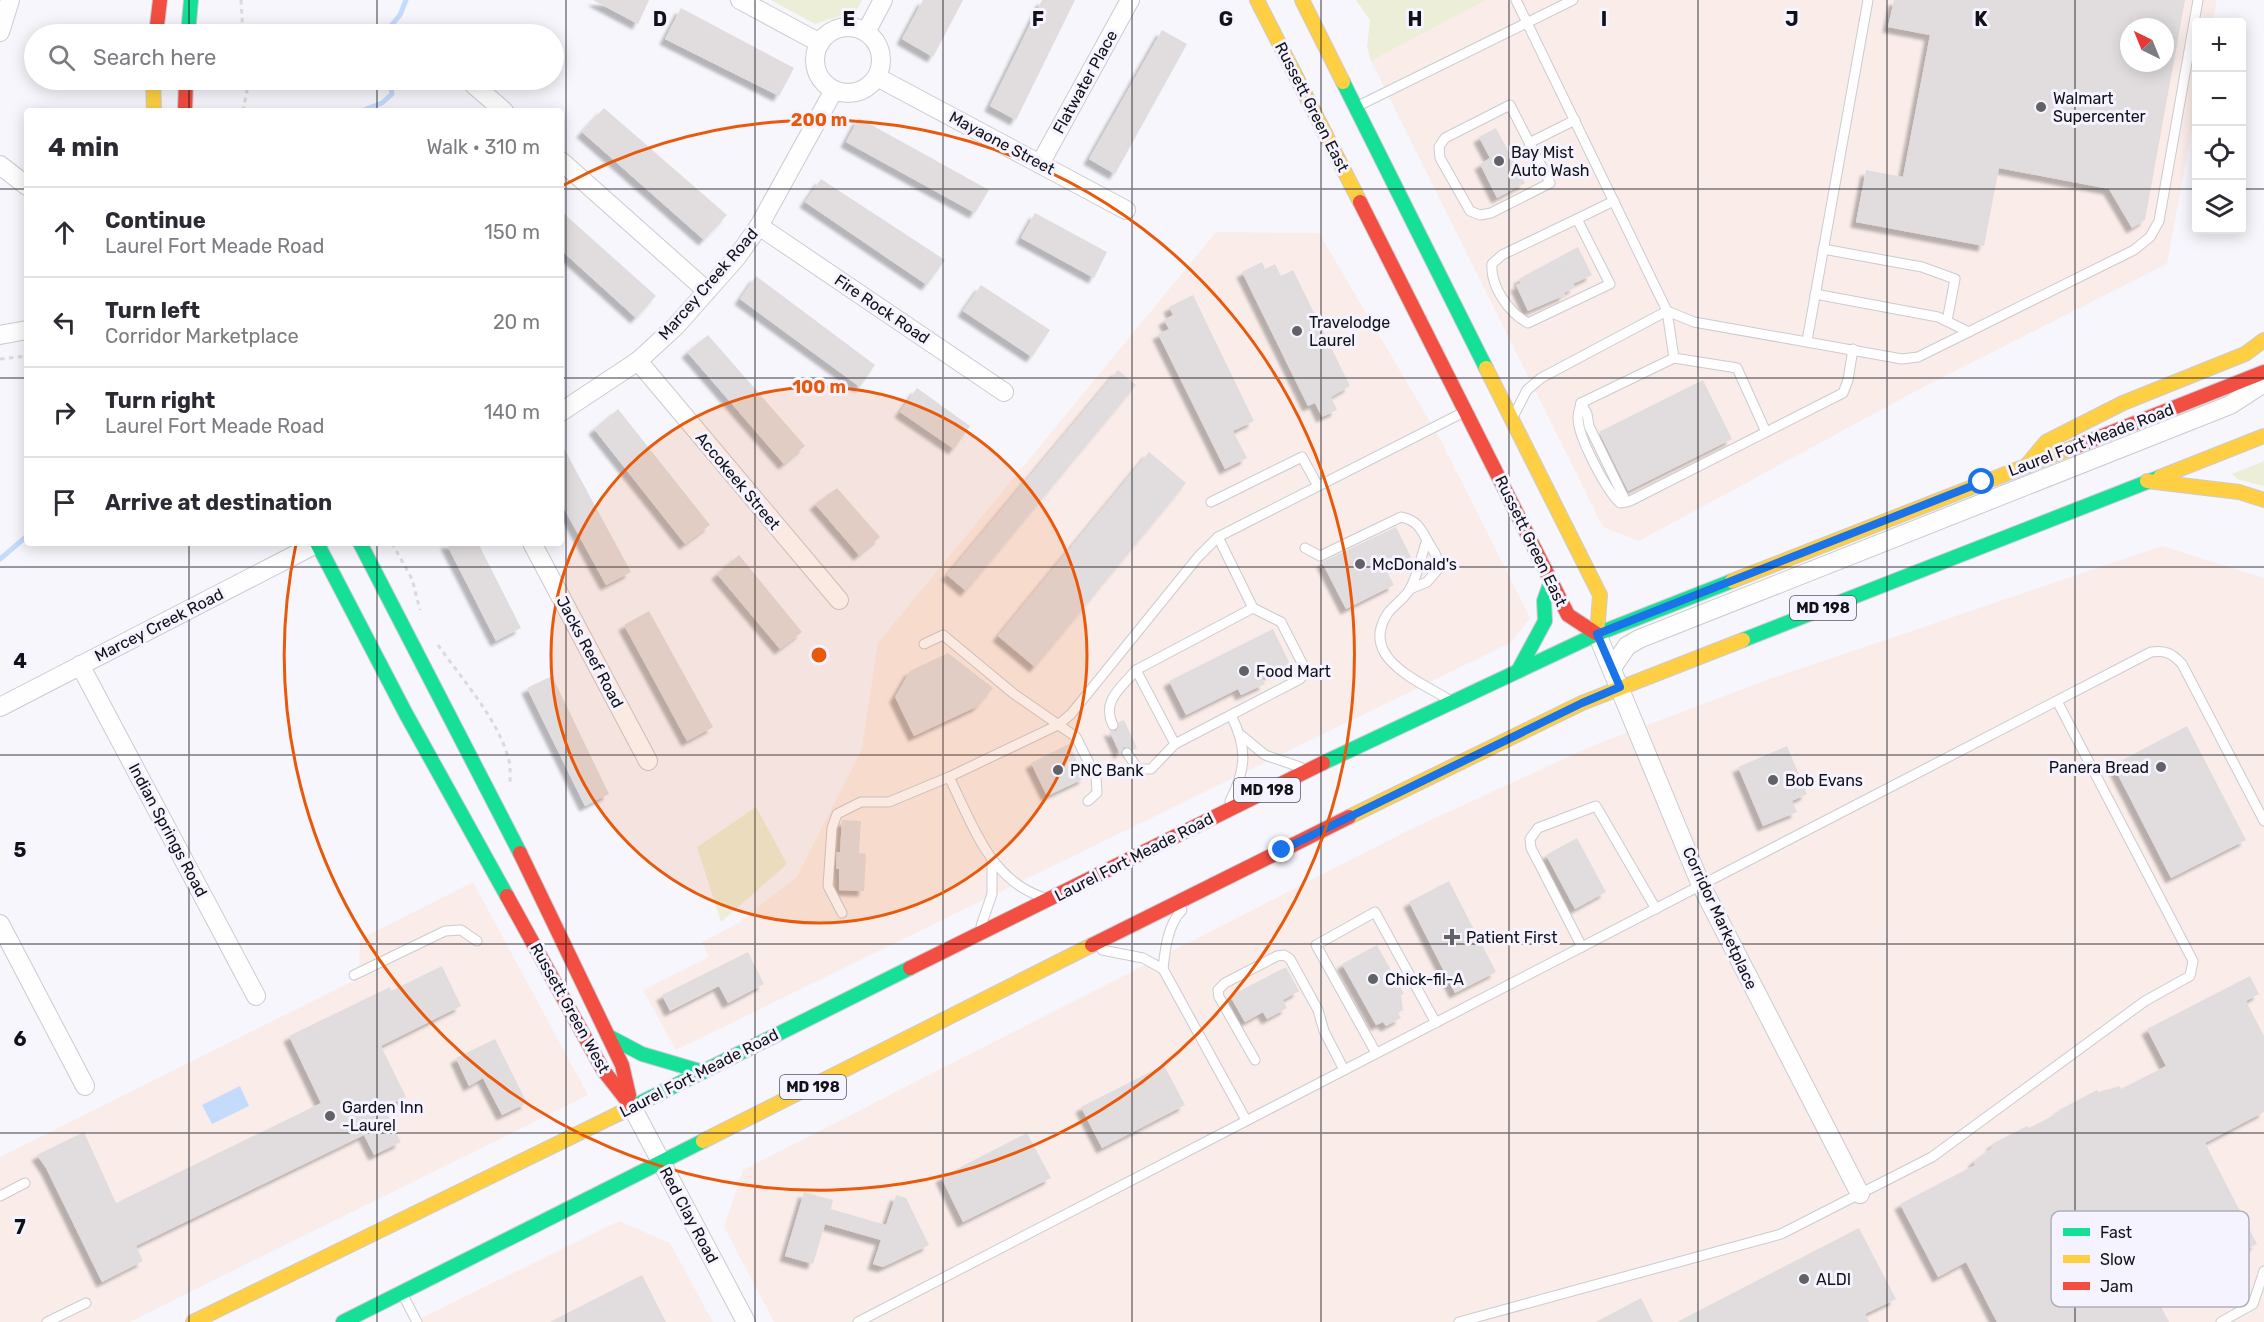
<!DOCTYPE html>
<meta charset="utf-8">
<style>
:root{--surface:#fff;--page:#f7f7f7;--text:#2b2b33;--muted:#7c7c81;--line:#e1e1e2}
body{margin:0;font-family:Rubik,sans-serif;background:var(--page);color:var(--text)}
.controls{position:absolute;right:18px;top:18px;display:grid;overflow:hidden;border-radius:6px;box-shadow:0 3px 15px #0003}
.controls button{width:54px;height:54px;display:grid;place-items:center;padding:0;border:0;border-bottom:2px solid var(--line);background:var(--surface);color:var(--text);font:30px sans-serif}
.compass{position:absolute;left:2120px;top:18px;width:54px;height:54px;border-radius:50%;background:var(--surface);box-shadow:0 3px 15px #0003;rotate:317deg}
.stop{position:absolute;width:18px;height:18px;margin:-14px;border:4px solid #1a73e8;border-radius:50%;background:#fff}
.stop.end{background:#1a73e8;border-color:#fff;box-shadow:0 2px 6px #0008}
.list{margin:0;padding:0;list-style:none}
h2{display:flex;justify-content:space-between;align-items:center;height:78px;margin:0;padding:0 24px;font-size:26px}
h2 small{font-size:20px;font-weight:400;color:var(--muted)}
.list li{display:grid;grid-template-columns:39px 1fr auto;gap:18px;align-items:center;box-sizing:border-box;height:90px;padding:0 24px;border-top:2px solid var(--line)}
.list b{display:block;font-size:22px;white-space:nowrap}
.list p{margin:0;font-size:20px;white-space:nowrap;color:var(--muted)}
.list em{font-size:20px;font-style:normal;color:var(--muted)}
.icon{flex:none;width:33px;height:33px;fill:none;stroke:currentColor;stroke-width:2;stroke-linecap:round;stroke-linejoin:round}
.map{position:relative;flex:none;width:2264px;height:1322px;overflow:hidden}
.search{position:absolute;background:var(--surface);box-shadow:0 3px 15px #0003;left:24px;top:24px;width:540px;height:66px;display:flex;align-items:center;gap:15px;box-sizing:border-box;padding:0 21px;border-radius:33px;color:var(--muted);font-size:22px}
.panel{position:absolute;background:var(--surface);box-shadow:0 3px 15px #0003;left:24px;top:108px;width:540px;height:438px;border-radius:6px}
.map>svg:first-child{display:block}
.commercial{fill:#faede9;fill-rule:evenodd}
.green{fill:#eceed8}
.water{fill:#c5dbfb}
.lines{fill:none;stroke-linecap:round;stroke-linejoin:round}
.stream{stroke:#c5dbfb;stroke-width:5}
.building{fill:#e1ddde;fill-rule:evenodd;filter:url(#shadow)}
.lane-casing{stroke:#cbcbd0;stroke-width:11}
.street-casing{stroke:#cbcbd0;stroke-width:20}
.fast-casing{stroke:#cbcbd0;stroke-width:16}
.slow-casing{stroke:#cbcbd0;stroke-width:16}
.jam-casing{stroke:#cbcbd0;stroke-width:16}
.path{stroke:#dadadc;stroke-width:3;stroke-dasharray:4.5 4.5;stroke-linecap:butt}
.lane{stroke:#fefeff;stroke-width:9}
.street{stroke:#fefeff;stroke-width:18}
.fast{stroke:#16e098;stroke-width:14}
.slow{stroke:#ffcf43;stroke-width:14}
.jam{stroke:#f24e42;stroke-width:14}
.route{stroke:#1a73e8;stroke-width:8}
.grid{fill:none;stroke:#111117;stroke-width:1.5;stroke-opacity:0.55}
.ring{fill:none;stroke:#e8590c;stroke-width:3}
.poi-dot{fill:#616167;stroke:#f4f3ff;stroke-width:2}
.labels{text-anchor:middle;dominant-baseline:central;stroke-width:6;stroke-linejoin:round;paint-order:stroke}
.shield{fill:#f4f3ff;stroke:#55555d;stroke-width:1.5}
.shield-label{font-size:15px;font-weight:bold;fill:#111117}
.street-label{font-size:16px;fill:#111117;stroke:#f4f3ff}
.poi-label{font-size:16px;fill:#111117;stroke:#f4f3ff;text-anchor:start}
.key{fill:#f4f3ff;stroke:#b0afb9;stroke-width:1.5}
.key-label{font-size:16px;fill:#111117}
.grid-label{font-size:20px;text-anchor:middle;font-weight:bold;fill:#111117;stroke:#f4f3ff;stroke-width:6;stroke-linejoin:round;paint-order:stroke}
.centre{fill:#e8590c;stroke:#f4f3ff;stroke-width:3}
.ring-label{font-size:18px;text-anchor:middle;font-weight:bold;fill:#e8590c;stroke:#f4f3ff;stroke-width:6;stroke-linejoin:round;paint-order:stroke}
</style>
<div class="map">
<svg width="2264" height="1322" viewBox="0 0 2264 1322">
<defs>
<filter id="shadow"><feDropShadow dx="-5.5" dy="5.5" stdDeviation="1.5" flood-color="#0004"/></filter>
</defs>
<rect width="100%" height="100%" fill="#f6f6fc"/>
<g class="commercial">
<path d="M1484,0H2217L2212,22H2196V107L2167,264L1927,385L1639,541L1603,527L1371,61ZM2129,27H2165V63H2129Z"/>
<path d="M1216,232L1319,233L1439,437L1530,618L1512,642L676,1050L643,990L709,957L702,942L738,923L797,877L862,749L878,643Z"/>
<path d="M2162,546L2264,578V1322H774L724,1227L743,1170L1411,829L1594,745L1764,681Z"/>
<path d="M473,882L588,1095L130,1322H0V1157L359,978L360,939Z"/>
<path d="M619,1221L670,1243L713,1322H413Z"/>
</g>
<g class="green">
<path d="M771,0H862L856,11L815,24Z"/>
<path d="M1356,0H1484V1L1371,61L1367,47L1370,20Z"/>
<path d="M2264,461V486L2237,479L2232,474Z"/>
<path d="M756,807L787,864L721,922L697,847Z"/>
</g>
<path class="water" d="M240,1086L249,1106L212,1124L202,1105Z"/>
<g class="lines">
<g class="stream">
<path d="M384,34L400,15L406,0"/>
<path d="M361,111L382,103L392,94L390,80"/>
<path d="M0,559L27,536"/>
</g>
</g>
<g class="building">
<path d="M593,0H649L638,24Z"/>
<path d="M923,0H963L933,57L902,39Z"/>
<path d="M1042,0H1075L1016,120L990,106Z"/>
<path d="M1894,0H2185L2145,220L2132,228L2109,189L1999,168L1984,246L1856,222L1866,170L1903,177L1930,35L1888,27ZM2129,27H2165V63H2129Z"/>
<path d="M681,8L794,68L779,96L665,39Z"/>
<path d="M1162,30L1187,44L1115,174L1089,159Z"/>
<path d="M604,108L727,215L704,240L582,132Z"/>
<path d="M859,118L989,190L975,213L846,142Z"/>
<path d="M1496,128L1525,183L1497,198L1480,164L1490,158L1479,137Z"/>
<path d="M821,179L945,260L927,285L805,202Z"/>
<path d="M561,211L656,296L636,318L561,250Z"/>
<path d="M1035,213L1107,252L1094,278L1021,238Z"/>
<path d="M1578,247L1592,275L1573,284L1575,287L1564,293L1565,295L1528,311L1516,285L1521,283L1519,279Z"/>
<path d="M1262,262L1265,269L1275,264L1281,276L1293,270L1350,386L1331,397L1337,410L1322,417L1315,403L1308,406L1242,272Z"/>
<path d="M756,276L875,365L860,387L740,299Z"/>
<path d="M981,285L1050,330L1032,357L963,311Z"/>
<path d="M1193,295L1254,421L1233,431L1247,458L1225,469L1158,334L1169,329L1164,320L1173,315L1169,307Z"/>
<path d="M708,335L805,446L784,464L687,352Z"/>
<path d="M1118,370L1136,385L966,591L947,575Z"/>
<path d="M1703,380L1732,439L1628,491L1599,432Z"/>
<path d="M917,388L970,426L954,449L900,412Z"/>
<path d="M618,409L710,525L685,544L594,429Z"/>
<path d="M561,443L631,572L606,585L561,503Z"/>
<path d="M1149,452L1186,483L1035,667L998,636Z"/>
<path d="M837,488L880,537L859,555L815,504Z"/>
<path d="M1396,527L1411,557L1386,570L1394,585L1346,609L1322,562Z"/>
<path d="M446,543H478L521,628L496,641Z"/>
<path d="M739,555L802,632L780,649L717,574Z"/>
<path d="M649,611L713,727L687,741L624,625Z"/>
<path d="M1273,629L1290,664L1262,678L1265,684L1241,695L1238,689L1186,715L1169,681Z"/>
<path d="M948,653L993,688L978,706L914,736L895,697L910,671Z"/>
<path d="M552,676L609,794L585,806L527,688Z"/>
<path d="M1124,720L1137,748L1133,750L1124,747L1120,754L1109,730L1116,731L1119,722Z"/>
<path d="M2187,726L2246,840L2171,878L2113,765Z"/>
<path d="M1069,744L1085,778L1047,796L1031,763Z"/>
<path d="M1787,746L1807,794L1792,801L1797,812L1763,826L1738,767Z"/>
<path d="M842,820L861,821L859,853L866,854L864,891L839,890V869H836L837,852H840Z"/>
<path d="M1577,838L1606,892L1575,909L1546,855Z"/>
<path d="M1449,881L1496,972L1455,993L1409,902Z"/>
<path d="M1377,945L1404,994L1401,995L1403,1010L1398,1013L1401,1018L1386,1026L1383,1022L1376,1025L1342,964Z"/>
<path d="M748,952L764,984L728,1003L719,986L670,1011L662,995Z"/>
<path d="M442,966L461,1006L381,1046L406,1097L384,1108L401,1142L374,1155L364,1135L136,1246L143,1261L102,1282L46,1168L37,1155L84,1132L116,1203L321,1103L289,1036L390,987L391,991Z"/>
<path d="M1286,967L1299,991L1283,1000L1287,1008L1267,1019L1263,1012L1245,1022L1230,996Z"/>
<path d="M2250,976L2259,994L2246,1001L2264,1036V1112L2205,1143L2257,1244L2156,1297L2169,1322H1997L1966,1262L1938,1277L1900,1204L1975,1165L1974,1161L1993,1147L1992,1144L2027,1126L2029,1128L2060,1112L2059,1110L2097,1090L2098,1092L2120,1086L2121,1089L2166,1066L2147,1029Z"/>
<path d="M495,1039L527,1103L502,1115L483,1078L469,1086L456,1058Z"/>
<path d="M1164,1065L1185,1105L1102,1148L1081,1107Z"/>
<path d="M1027,1133L1051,1178L963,1222L941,1177Z"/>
<path d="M804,1192L833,1200L831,1209L886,1225L896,1195L906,1198L929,1245L883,1267L873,1264L881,1240L825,1224L813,1264L785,1256Z"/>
<path d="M1859,1228L1896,1299L1865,1314L1869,1322H1677Z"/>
<path d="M642,1275L666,1322H550Z"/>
<path d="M1641,1298L1653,1322H1596Z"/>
</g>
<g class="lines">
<defs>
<g id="lane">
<path d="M1516,0L1667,311L1694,322L1902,359L1918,357L2134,250L2150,237L2159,221L2198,0"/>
<path d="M1510,105L1550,183L1491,213L1480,215L1470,211L1440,158L1439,147L1445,138Z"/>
<path d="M1358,106L1573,0"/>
<path d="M1529,143L1575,120"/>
<path d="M1577,219L1610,284L1528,323C1509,313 1490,286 1492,264L1502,255L1614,201"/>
<path d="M1823,249L1922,267L1955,279L1947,321"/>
<path d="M1815,294L1938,317L1969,332"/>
<path d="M1807,341L1868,0"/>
<path d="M1581,403C1580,408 1578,413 1578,418C1578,437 1606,490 1620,503L1630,501L1843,393L1848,380L1853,349"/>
<path d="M1581,403L1674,358L1737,368L1766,432"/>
<path d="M1581,403L1587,414L1589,426L1626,502"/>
<path d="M1514,415L1527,390L1541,378L1667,311L1674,358"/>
<path d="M1211,502L1302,457L1318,486"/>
<path d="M1218,537L1253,608"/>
<path d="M1305,548L1320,556L1401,517C1416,520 1420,527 1427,540C1421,556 1418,575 1410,589C1405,598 1394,605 1388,613C1358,657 1418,681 1448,699"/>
<path d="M1410,589L1427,582L1438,569L1436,555L1427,540"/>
<path d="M1253,608L1281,622L1304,667V674L1300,679L1175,744L1136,670Z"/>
<path d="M924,644L943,635L1014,694L1076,737L1096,777L1097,793L1088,801"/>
<path d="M1113,725C1101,701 1121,688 1136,670"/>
<path d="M1242,736L1265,755L1300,767"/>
<path d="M1127,753L1138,769H1151L1175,744"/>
<path d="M949,777C972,823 989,879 1042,897"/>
<path d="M1230,801C1247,768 1247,747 1231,715"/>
<path d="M842,913L828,886L832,828L837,814L861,802H889L949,777L1058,725L1071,714L1198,557L1218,537L1464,412"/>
<path d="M981,926L992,894V861"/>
<path d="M1582,947L1531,848L1530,839L1538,828L1596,806L1656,909"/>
<path d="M1102,950L1143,958L1163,969L1246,1120"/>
<path d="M1163,969C1165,949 1168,924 1182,910"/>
<path d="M354,975L445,931L461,930L477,941"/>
<path d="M1376,1053L1316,945L1375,912L1436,1023"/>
<path d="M1255,1060L1219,997L1218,990L1225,983L1277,956L1284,955L1290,959L1318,1010L1324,1031L1344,1070"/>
<path d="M0,1196L25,1183"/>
<path d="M403,1295L417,1322"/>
<path d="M47,1322L86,1303"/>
<path d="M858,1322L2151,652C2165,650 2172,653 2182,664L2264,821"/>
<path d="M1459,1322L1781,1234L1932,1157L2145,1001L2190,976L2193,961L2057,701"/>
<path d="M2221,1322L2253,1304L2264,1271"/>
</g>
<g id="street">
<path d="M740,0L820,43"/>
<circle cx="848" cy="60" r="33"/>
<path d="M0,32L10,0"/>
<path d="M866,32L883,0"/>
<path d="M877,77L1126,210"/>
<path d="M474,85L504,111"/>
<path d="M561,161L707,291"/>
<path d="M1040,164L1130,0"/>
<path d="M0,165L27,186"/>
<path d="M759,226L1004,392"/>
<path d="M0,335L27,330"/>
<path d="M638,361L839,600"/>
<path d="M561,412L638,361L676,326L737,257L759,226L834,90"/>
<path d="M532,543L648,761"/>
<path d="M1597,634L1701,885L1860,1194"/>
<path d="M80,665L256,996"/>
<path d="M1612,668L1627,646L1639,639L2230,405L2264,383"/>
<path d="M0,707L318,543"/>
<path d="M0,924L85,1086"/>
<path d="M632,1107L746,1322"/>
</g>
<g id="fast">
<path d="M188,34L191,0"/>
<path d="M1343,82L1486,368"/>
<path d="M317,543L406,714L507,896"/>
<path d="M360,543L520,853"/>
<path d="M1743,640L2160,477"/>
<path d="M1518,671L1545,621L1544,601L1551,581"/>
<path d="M1323,763L1597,634L1732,581"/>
<path d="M608,1036L642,1054L703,1072"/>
<path d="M620,1113L910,968"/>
<path d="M343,1322L703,1141"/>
</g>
<g id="slow">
<path d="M1257,0L1360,202"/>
<path d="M1302,0L1343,82"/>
<path d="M153,80L154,111"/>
<path d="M1486,368L1600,595L1597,634"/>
<path d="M2026,466L2046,442L2123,403L2245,354L2264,340"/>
<path d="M2160,477L2264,436"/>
<path d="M2147,481L2239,492L2264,500"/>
<path d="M1732,581L2077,446"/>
<path d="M1349,817L1582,703L1743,640"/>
<path d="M703,1141L1092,945"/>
<path d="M193,1322L620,1113"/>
</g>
<g id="jam">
<path d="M156,34L160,0"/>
<path d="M185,111L186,80"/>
<path d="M1360,202L1568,615L1597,634"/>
<path d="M2077,446L2264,372"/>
<path d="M520,853L622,1065L629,1095"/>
<path d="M507,896L603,1070L632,1107"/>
<path d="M1092,945L1349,817"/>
<path d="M910,968L1323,763"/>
</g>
</defs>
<use href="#lane" class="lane-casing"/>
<use href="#street" class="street-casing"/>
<use href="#fast" class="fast-casing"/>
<use href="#slow" class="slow-casing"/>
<use href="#jam" class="jam-casing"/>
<g class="path">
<path d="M241,0L243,34"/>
<path d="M243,111L249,80"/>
<path d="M0,359L27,356"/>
<path d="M392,543L412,579L420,610"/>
<path d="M438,645C461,678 497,718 508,757C511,766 510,776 510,785"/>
</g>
<use href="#lane" class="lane"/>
<use href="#street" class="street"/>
<use href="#fast" class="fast"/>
<use href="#slow" class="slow"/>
<use href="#jam" class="jam"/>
</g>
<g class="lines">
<path class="route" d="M1282,850L1582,703L1620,687L1597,634L1982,482"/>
</g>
<path class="grid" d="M189,0V34M377,0V34M566,0V1322M755,0V1322M943,0V1322M1132,0V1322M1321,0V1322M1509,0V1322M1698,0V1322M1887,0V1322M2075,0V1322M189,80V111M377,80V111M0,189H27M561,189H2196M2242,189H2264M0,378H27M561,378H2264M189,543V1322M377,543V1322M0,567H2264M0,755H2264M0,944H2264M0,1133H2264"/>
<circle cx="819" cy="655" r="268" fill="#e8590c" fill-opacity=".12"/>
<g class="ring">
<circle cx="819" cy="655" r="268"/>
<path d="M564 185A535 535 0 1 1 296 544"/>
</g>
<g class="poi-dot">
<circle cx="2041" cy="107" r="6"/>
<circle cx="1499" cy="161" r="6"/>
<circle cx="1297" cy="331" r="6"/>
<circle cx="1360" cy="564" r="6"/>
<circle cx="1244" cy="671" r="6"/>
<circle cx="2161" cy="767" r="6"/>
<circle cx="1058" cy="770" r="6"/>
<circle cx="1773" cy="780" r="6"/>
<path d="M1449 928h6v6h6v6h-6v6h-6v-6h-6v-6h6z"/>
<circle cx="1373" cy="979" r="6"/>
<circle cx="330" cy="1116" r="6"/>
<circle cx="1804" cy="1279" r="6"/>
</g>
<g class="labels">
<g class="shield">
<rect x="1790" y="596" width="66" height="24" rx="4.5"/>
<rect x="1234" y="778" width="66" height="24" rx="4.5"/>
<rect x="780" y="1075" width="66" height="24" rx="4.5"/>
</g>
<g class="shield-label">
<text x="1823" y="608">MD 198</text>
<text x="1267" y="790">MD 198</text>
<text x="813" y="1087">MD 198</text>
</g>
<g class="street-label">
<text transform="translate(1085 82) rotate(-61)">Flatwater Place</text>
<text transform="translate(1312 107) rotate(63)">Russett Green East</text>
<text transform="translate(1002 143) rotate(28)">Mayaone Street</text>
<text transform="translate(708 284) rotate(-49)">Marcey Creek Road</text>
<text transform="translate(882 309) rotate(34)">Fire Rock Road</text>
<text transform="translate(2091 440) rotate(-21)">Laurel Fort Meade Road</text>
<text transform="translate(738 481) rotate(50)">Accokeek Street</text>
<text transform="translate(1531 541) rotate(64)">Russett Green East</text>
<text transform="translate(159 625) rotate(-27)">Marcey Creek Road</text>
<text transform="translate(590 652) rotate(62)">Jacks Reef Road</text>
<text transform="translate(168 830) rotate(62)">Indian Springs Road</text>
<text transform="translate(1134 857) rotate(-27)">Laurel Fort Meade Road</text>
<text transform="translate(1720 918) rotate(65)">Corridor Marketplace</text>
<text transform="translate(570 1008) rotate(61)">Russett Green West</text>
<text transform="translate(699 1073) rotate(-27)">Laurel Fort Meade Road</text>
<text transform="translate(689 1215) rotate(62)">Red Clay Road</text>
</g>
<g class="poi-label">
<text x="2053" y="98">Walmart<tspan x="2053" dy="18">Supercenter</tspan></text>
<text x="1511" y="152">Bay Mist<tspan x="1511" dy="18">Auto Wash</tspan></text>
<text x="1309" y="322">Travelodge<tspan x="1309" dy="18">Laurel</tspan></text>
<text x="1372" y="564">McDonald's</text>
<text x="1256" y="671">Food Mart</text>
<text x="2149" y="767" text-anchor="end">Panera Bread</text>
<text x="1070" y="770">PNC Bank</text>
<text x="1785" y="780">Bob Evans</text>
<text x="1466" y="937">Patient First</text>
<text x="1385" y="979">Chick-fil-A</text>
<text x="342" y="1107">Garden Inn<tspan x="342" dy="18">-Laurel</tspan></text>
<text x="1816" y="1279">ALDI</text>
</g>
</g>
<rect x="2051" y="1211" width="198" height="96" rx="9" class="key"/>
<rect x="2063" y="1228" width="27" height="8" fill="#16e098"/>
<rect x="2063" y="1255" width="27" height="8" fill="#ffcf43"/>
<rect x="2063" y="1282" width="27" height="8" fill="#f24e42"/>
<g class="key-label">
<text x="2100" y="1238">Fast</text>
<text x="2100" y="1265">Slow</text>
<text x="2100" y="1292">Jam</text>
</g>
<g class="grid-label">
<text x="660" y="26">D</text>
<text x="849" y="26">E</text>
<text x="1038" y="26">F</text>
<text x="1226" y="26">G</text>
<text x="1415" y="26">H</text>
<text x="1604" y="26">I</text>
<text x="1792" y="26">J</text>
<text x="1981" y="26">K</text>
<text x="20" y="668">4</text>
<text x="20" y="857">5</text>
<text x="20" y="1046">6</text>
<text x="20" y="1234">7</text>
</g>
<circle cx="819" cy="655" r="9" class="centre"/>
<g class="ring-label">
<text x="819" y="126">200 m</text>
<text x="819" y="393">100 m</text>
</g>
</svg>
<div class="controls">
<button>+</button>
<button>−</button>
<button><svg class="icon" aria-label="locate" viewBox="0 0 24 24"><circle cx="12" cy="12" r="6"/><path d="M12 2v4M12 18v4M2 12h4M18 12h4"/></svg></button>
<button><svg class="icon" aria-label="layers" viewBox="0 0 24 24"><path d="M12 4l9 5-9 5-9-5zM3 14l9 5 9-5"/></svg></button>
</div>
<svg class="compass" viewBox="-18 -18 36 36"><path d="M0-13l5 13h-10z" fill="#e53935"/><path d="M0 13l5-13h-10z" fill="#7c7c81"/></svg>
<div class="stop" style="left:1982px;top:482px"></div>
<div class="stop end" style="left:1282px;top:850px"></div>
<div class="search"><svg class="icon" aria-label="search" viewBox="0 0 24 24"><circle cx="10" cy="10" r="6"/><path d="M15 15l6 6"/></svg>Search here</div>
<section class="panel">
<h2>4 min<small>Walk · 310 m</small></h2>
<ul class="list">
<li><svg class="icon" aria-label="ahead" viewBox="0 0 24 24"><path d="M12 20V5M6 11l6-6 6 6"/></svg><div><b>Continue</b><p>Laurel Fort Meade Road</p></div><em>150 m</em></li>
<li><svg class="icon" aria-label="left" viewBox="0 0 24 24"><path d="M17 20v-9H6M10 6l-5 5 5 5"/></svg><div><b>Turn left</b><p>Corridor Marketplace</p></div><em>20 m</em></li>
<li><svg class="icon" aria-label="right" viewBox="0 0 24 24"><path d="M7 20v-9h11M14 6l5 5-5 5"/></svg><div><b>Turn right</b><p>Laurel Fort Meade Road</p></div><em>140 m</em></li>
<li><svg class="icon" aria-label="arrive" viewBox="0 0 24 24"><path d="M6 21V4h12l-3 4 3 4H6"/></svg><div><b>Arrive at destination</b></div></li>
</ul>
</section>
</div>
